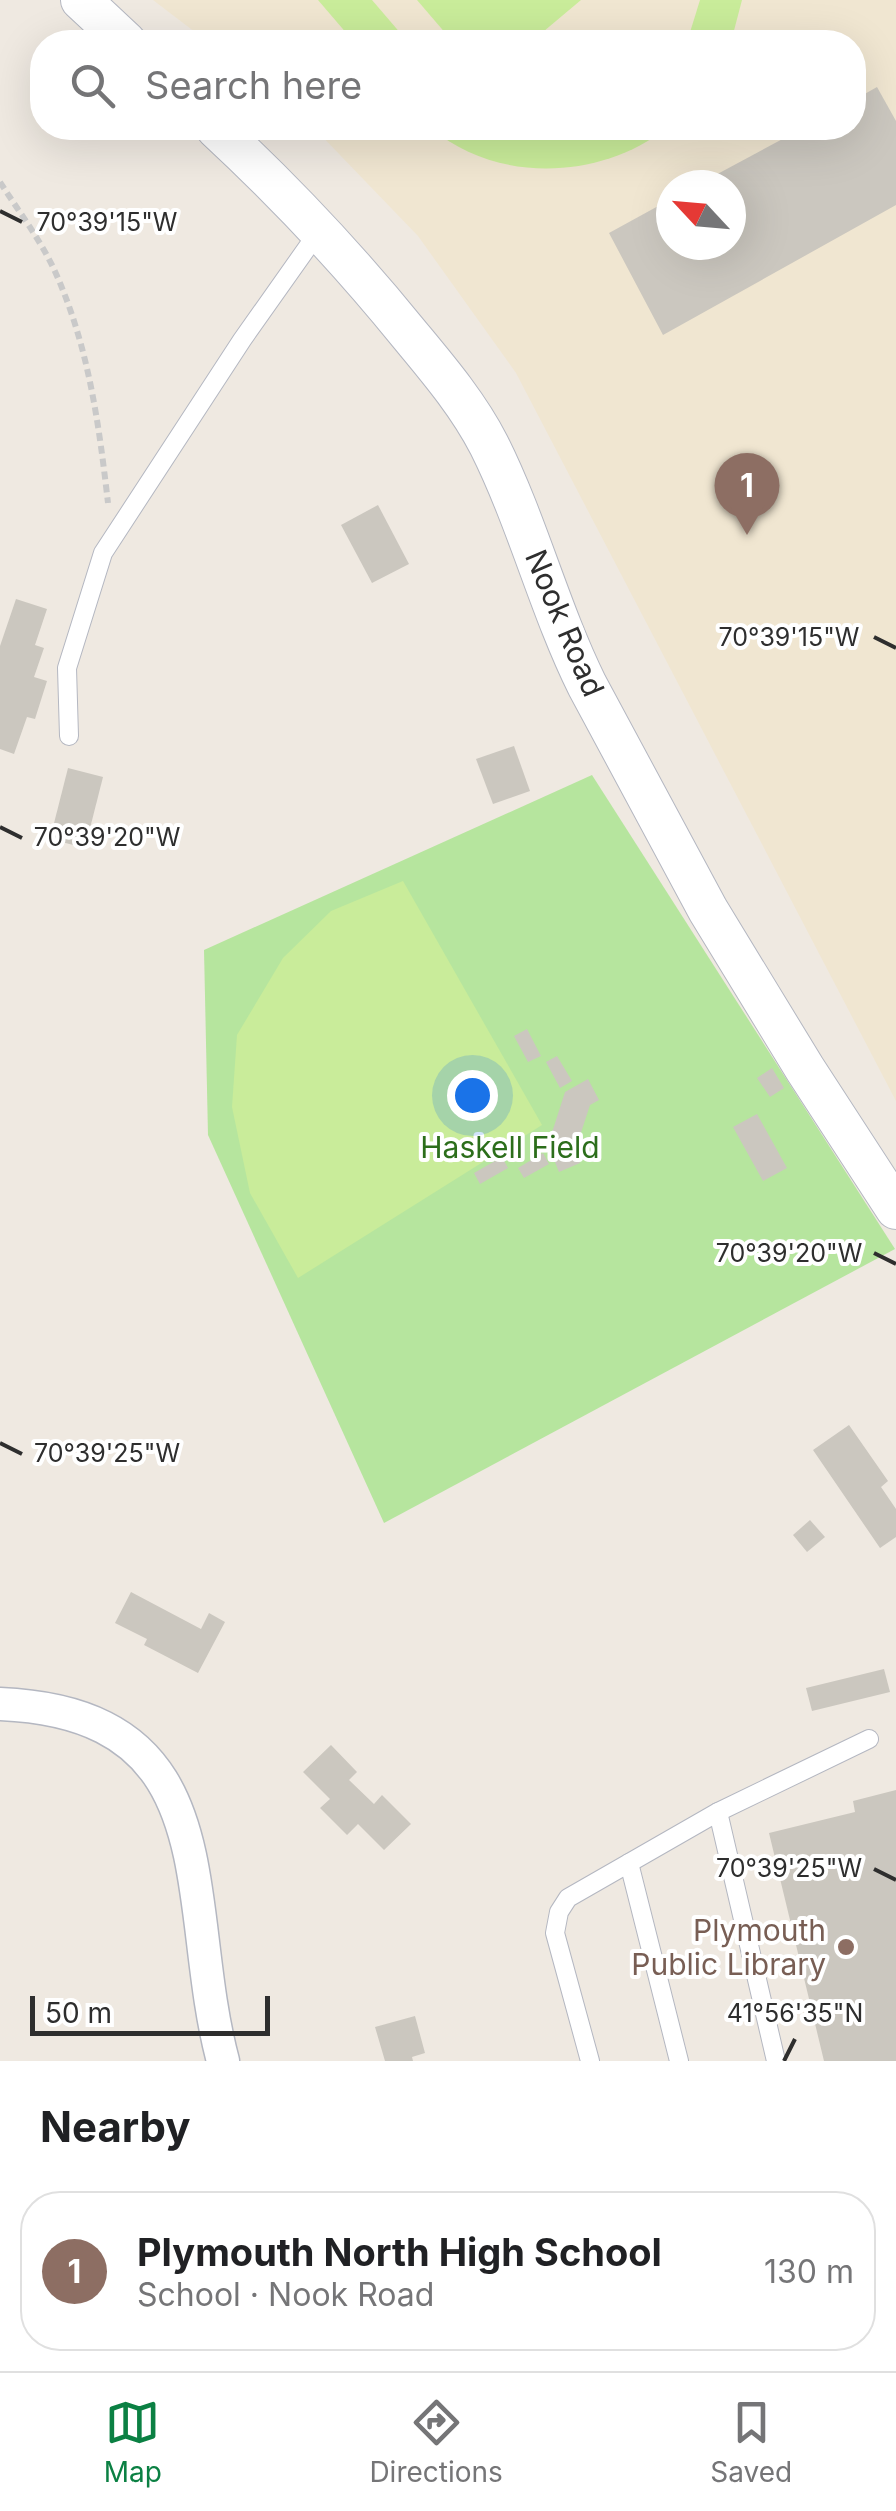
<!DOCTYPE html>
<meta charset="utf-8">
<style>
:root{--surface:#fff;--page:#f2f2f2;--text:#202124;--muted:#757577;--line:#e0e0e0;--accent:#0b8043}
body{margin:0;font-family:Inter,sans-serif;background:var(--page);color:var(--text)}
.compass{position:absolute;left:656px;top:170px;width:90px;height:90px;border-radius:50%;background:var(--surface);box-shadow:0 10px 40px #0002;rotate:296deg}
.scale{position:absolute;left:30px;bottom:25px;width:240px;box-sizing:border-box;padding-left:10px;border:5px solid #2e2e2e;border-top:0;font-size:28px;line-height:35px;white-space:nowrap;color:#2e2e2e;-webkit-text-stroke:8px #fff;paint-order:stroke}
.you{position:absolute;left:472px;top:1095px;width:35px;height:35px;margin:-25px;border:8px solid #fff;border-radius:50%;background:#1a73e8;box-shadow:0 0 0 15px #1a73e833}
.badge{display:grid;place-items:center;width:65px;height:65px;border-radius:50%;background:var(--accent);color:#fff;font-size:32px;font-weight:700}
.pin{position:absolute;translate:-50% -82px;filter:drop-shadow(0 2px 5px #0008)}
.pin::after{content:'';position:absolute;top:52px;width:35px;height:30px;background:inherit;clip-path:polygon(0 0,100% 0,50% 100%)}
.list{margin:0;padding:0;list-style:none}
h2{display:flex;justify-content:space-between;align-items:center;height:130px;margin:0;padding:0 40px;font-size:42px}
h2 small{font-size:32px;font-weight:400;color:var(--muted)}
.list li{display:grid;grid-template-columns:65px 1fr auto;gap:30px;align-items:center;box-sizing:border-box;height:160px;margin:0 20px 20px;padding:0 20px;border:2px solid var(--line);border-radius:40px}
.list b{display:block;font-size:38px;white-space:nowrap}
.list p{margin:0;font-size:32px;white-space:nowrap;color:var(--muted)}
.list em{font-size:32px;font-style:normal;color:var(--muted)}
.icon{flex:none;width:55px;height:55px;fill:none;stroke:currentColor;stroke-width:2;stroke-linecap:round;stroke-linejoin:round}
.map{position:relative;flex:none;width:896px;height:2061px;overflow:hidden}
.search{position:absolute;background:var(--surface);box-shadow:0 10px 40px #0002;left:30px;right:30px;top:30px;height:110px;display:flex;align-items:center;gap:25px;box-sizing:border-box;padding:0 35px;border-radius:40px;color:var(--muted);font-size:38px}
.sheet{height:310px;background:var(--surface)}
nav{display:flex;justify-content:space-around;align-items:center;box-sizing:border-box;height:140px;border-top:2px solid var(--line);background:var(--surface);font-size:28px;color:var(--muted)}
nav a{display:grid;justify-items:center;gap:5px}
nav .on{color:var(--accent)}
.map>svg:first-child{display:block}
.education{fill:#f0e6d1;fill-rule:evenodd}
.green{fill:#b6e59e}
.pitch{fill:#c9ec9a}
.building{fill:#cbc7bf}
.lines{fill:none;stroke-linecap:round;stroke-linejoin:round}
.service-casing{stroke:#b4b7c1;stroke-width:20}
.minor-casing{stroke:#b4b7c1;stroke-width:35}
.tertiary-casing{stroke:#b4b7c1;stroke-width:42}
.path{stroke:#c9c9c9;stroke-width:6;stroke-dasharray:8 5;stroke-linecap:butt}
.service{stroke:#fff;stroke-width:18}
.minor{stroke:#fff;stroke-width:32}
.tertiary{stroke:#fff;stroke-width:40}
.ticks{fill:none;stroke:#2e2e2e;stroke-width:4}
.education-dot{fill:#8d6e63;stroke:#fff;stroke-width:4}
.labels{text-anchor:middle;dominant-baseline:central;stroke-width:8;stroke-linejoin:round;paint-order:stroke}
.street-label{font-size:30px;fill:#2e2e2e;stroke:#fff}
.park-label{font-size:30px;fill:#2c6e1b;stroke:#fff}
.education-label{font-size:30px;fill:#785e54;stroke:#fff;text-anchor:end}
.ticks-label{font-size:25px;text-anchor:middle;fill:#2e2e2e;stroke:#fff;stroke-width:8;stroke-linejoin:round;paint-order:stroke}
</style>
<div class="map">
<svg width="896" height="2061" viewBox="0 0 896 2061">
<rect width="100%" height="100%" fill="#efe9e1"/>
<path class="education" d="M153,0H896V1101L516,373L418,236L314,128H854V42H208ZM671,185H731V245H671Z"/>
<path class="green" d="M592,775L895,1249L384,1523L208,1135L204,950Z"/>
<g class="pitch">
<path d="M318,0H372L408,42H354Z"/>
<path d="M417,0H581L531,42H453Z"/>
<path d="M700,0H742L731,42H687Z"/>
<path d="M431,128H667C600,180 497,184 431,128Z"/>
<path d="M403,881L542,1125L298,1278L250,1193L232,1107L237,1035L283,958L331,911Z"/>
</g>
<g class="building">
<path d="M877,87L896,121V205L663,335L609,233L671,199V245H731V185H697L803,128H854V100Z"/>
<path d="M378,505L409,564L372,583L341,525Z"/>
<path d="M16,599L47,609L35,645L44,648L34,677L47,681L35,719L27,717L14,754L0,749V646Z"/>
<path d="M514,746L530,791L493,804L476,759Z"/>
<path d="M68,768L103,777L85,848L50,839Z"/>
<path d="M527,1029L541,1056L528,1062L514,1036Z"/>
<path d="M557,1056L572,1081L560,1088L546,1062Z"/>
<path d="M772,1068L784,1088L770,1097L757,1078Z"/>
<path d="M588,1079L599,1100L590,1105L575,1151L580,1163L559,1172L548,1145L565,1092Z"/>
<path d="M757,1114L787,1168L763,1181L733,1127Z"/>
<path d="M543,1153L549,1164L524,1178L518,1168Z"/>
<path d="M502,1157L508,1168L480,1184L474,1173Z"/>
<path d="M849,1425L888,1481L881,1487L896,1509V1537L880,1548L813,1450Z"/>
<path d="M810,1520L825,1537L807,1552L793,1535Z"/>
<path d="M131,1592L201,1629L209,1613L225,1622L198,1673L144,1645L147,1639L115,1623Z"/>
<path d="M884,1669L890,1692L812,1711L806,1688Z"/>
<path d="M331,1745L357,1772L349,1780L374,1804L382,1795L411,1824L384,1850L358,1824L347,1835L320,1808L330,1799L303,1772Z"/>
<path d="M896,1790V2061H824L769,1833L855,1812L853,1801Z"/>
<path d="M415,2016L425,2053L412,2057L413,2061H385L375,2027Z"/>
</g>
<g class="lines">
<defs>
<g id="service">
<path d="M69,736L67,668L103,553L242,340L319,231"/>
<path d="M718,1812L776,2061"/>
<path d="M629,1863L679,2061"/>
<path d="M590,2061L555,1933L559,1912L568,1898L718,1812L869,1739"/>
</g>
<path id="minor" d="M0,1704C232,1714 180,1901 223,2061"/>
<g id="tertiary">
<path d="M81,0L126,42"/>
<path d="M216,128C285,192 349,260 409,334C438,369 468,404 489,445C528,523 549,608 587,685L708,910L805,1069L896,1209"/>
</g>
</defs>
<use href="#service" class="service-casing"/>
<use href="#minor" class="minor-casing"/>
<use href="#tertiary" class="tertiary-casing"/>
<path class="path" d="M0,182C19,212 43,243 57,276C89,349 99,425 108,503"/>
<use href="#service" class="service"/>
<use href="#minor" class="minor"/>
<use href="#tertiary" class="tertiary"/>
</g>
<path class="ticks" d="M0,211L22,222M874,637L896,648M0,827L22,838M874,1253L896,1264M0,1443L22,1454M874,1869L896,1880M784,2061L795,2039"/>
<circle class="education-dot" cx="846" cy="1947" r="10"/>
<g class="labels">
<g class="street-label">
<text transform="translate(565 623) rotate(67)">Nook Road</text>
</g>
<g class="park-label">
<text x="510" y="1147">Haskell Field</text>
</g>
<g class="education-label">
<text x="826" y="1930">Plymouth<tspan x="826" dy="34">Public Library</tspan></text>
</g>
</g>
<g class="ticks-label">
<text x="107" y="231">70°39'15"W</text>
<text x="789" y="646">70°39'15"W</text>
<text x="107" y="846">70°39'20"W</text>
<text x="789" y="1262">70°39'20"W</text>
<text x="107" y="1462">70°39'25"W</text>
<text x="789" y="1877">70°39'25"W</text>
<text x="795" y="2022">41°56'35"N</text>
</g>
</svg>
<svg class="compass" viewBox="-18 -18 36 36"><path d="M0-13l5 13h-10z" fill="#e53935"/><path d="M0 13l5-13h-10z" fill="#757577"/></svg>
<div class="scale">50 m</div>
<div class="you"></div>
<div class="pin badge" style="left:747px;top:535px;background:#8d6e63">1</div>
<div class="search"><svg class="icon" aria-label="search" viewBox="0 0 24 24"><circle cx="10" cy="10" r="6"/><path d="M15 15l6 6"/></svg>Search here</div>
</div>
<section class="sheet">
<h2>Nearby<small></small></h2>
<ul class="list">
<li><span class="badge" style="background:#8d6e63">1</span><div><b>Plymouth North High School</b><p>School · Nook Road</p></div><em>130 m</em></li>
</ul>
</section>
<nav>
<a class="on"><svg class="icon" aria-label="map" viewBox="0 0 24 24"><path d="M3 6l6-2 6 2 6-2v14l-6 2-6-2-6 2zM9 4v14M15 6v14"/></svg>Map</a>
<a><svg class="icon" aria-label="directions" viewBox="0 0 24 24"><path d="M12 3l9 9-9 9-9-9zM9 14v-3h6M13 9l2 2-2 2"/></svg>Directions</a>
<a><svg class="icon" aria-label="saved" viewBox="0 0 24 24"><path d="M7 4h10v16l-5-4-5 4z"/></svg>Saved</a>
</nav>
